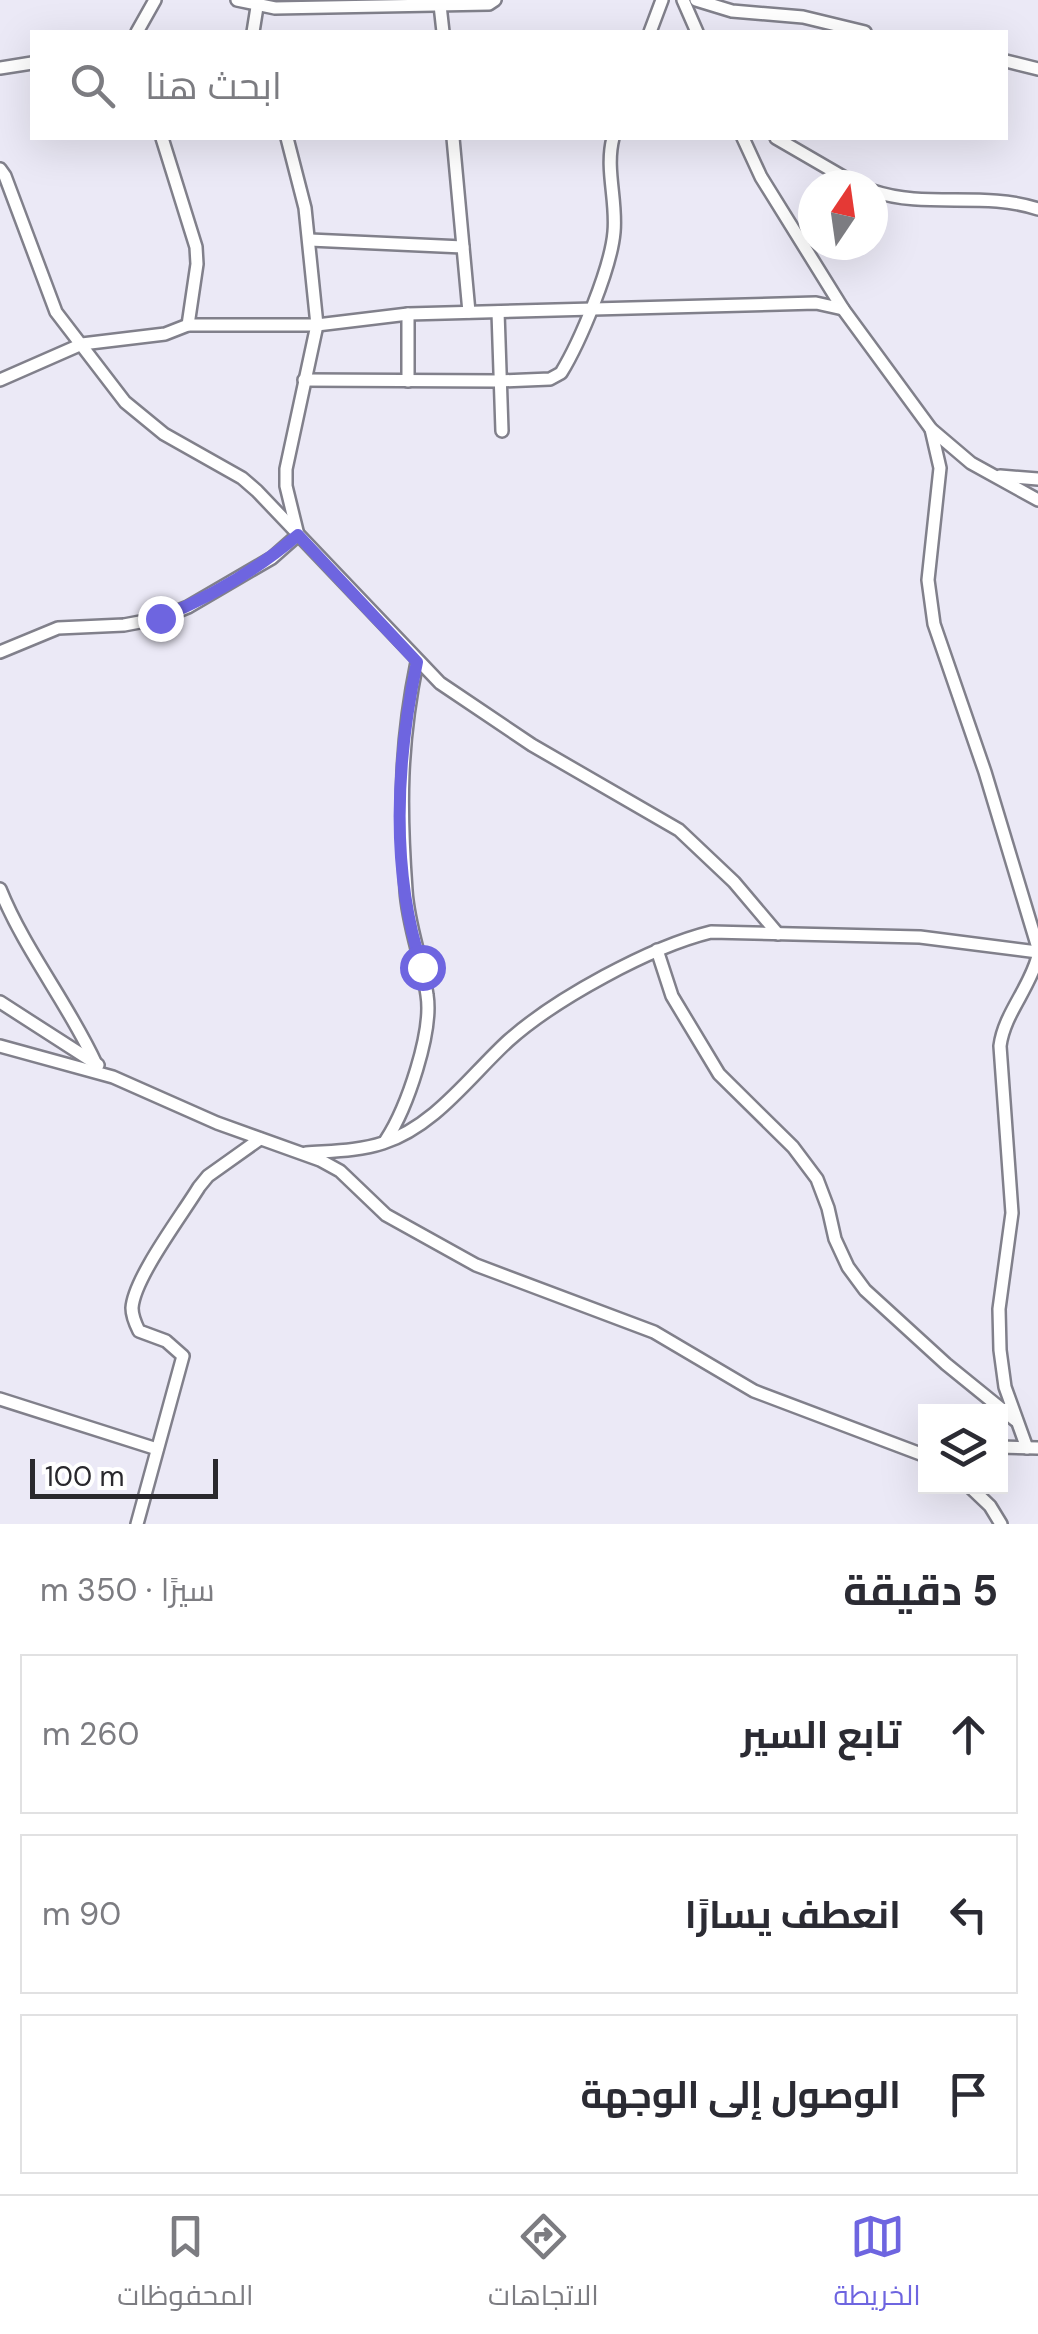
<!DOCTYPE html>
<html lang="ar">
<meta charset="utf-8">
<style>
:root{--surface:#fff;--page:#f2f2f3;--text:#2b2b33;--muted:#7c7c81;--line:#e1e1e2;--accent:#6e65e0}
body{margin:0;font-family:"DM Sans",Cairo,sans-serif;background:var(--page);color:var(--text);direction:rtl}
.controls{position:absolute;right:30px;bottom:30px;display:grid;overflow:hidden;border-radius:0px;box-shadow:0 10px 40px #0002}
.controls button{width:90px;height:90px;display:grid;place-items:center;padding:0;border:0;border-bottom:2px solid var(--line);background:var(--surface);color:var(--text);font:50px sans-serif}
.compass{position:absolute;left:798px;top:170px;width:90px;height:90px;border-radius:50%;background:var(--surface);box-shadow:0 10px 40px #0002;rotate:13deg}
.scale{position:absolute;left:30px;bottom:25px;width:188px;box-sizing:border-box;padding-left:10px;border:5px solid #29282d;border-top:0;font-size:28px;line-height:35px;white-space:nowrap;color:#29282d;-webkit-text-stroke:8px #fff;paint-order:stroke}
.stop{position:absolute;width:30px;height:30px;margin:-22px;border:8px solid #6e65e0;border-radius:50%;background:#fff}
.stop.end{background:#6e65e0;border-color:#fff;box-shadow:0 2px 10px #0008}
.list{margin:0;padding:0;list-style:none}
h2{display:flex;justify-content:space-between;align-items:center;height:130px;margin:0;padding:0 40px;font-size:42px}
h2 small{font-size:32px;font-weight:400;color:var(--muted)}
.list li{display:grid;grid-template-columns:65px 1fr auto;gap:30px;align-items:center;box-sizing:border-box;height:160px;margin:0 20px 20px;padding:0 20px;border:2px solid var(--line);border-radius:0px}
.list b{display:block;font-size:38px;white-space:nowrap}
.list em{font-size:32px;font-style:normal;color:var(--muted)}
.icon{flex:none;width:55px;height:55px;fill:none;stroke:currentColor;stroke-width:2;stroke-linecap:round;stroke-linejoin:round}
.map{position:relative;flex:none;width:1038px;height:1524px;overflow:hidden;direction:ltr}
.search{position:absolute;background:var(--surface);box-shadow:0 10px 40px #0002;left:30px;right:30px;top:30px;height:110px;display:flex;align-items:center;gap:25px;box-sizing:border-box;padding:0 35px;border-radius:0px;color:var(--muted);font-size:38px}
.sheet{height:670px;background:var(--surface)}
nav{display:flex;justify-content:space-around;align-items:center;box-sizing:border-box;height:140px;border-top:2px solid var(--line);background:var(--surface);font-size:28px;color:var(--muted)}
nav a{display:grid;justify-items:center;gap:5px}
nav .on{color:var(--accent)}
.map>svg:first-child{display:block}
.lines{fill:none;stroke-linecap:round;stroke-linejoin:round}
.minor-casing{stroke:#81808b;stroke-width:16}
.minor{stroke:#fff;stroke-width:11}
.route{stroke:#6e65e0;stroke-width:12}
</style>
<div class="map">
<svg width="1038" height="1524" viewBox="0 0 1038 1524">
<rect width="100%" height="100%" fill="#ebe9f6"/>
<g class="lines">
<defs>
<g id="minor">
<path d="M237,0L275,8L489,4L495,0"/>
<path d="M683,0L697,32"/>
<path d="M696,0L732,11L803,17L865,32"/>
<path d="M440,5L443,32"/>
<path d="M137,32L155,0"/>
<path d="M253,32L257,7"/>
<path d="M650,32L662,0"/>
<path d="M1006,61L1038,69"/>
<path d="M0,68L32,63"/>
<path d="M162,138L196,247L197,264L188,325"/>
<path d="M453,138L469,312"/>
<path d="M743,138L761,177L843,309L931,429L971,463L1038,500"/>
<path d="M776,138L857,185"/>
<path d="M0,169L5,176L56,312L125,402L164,434L242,478L257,491L440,683L532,745L679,830L734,882L778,934"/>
<path d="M873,191C926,209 984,191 1038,209"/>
<path d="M310,240L463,247"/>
<path d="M498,312L502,431"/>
<path d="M0,380L82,344L165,334L188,325H317L408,314L816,303L843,309"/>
<path d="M304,380L499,381L550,379L561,373C580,342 611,268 614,232C617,200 605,169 613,138"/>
<path d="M408,381V314"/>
<path d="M931,429L940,468L928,580L934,624L985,772L1038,948"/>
<path d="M1000,476L1038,479"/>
<path d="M0,652L58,628L124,625L161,618L188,607L272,558L298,535L286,486V469L317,325L305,208L287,138"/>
<path d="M0,889C25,951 68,1003 96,1064"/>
<path d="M657,950L672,996L719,1074L793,1147L817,1179L828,1208L835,1239L848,1267L865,1290L946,1364L1015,1420"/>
<path d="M0,1002L98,1065"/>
<path d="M0,1046L113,1077L217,1123L320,1160L340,1171L386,1215L476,1265L654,1332L754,1391L926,1456"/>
<path d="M386,1140C407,1108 433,1032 427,995C422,959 408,926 406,890C400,807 400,745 417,662"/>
<path d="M306,1153C331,1151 359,1151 383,1143C435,1126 469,1077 508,1041C555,999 650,947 711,932L920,937L1038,952"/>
<path d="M0,1399L157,1449"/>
<path d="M1000,1447L1038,1448"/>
<path d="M1027,1448L1005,1387L1000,1350L999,1309L1012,1213L1000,1046C1004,1014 1030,988 1038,956"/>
<path d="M969,1486L990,1506L1001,1524"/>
<path d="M137,1524L183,1356L166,1341L139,1331C135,1323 132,1316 132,1308C134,1278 182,1215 199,1187L208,1176L260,1139"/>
</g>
</defs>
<use href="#minor" class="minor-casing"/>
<use href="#minor" class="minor"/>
</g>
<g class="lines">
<path class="route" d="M160,618C208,598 258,569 298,535L417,662C396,760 390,871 422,967"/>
</g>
</svg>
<div class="controls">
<button><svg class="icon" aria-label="layers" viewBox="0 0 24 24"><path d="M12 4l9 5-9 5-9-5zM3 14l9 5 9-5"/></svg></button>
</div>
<svg class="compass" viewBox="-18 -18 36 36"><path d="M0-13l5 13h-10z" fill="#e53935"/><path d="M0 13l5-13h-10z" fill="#7c7c81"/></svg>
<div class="scale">100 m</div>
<div class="stop" style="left:422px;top:967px"></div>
<div class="stop end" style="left:160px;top:618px"></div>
<div class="search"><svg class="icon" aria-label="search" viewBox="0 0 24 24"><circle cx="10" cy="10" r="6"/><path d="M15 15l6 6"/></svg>ابحث هنا</div>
</div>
<section class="sheet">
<h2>5 دقيقة<small>سيرًا · 350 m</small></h2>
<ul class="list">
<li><svg class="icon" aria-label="ahead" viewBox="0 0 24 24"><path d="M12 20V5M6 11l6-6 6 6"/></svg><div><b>تابع السير</b></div><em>260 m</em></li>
<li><svg class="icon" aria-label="left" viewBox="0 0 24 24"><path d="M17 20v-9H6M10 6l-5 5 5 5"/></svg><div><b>انعطف يسارًا</b></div><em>90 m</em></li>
<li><svg class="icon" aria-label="arrive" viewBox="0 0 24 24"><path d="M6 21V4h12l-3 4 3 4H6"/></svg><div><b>الوصول إلى الوجهة</b></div></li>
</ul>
</section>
<nav>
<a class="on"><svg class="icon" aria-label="map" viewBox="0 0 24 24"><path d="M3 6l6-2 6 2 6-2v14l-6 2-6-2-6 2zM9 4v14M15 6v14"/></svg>الخريطة</a>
<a><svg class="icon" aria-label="directions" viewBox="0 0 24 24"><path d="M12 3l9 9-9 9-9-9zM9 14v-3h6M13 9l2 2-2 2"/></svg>الاتجاهات</a>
<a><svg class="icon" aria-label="saved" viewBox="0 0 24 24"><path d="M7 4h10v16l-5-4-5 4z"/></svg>المحفوظات</a>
</nav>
